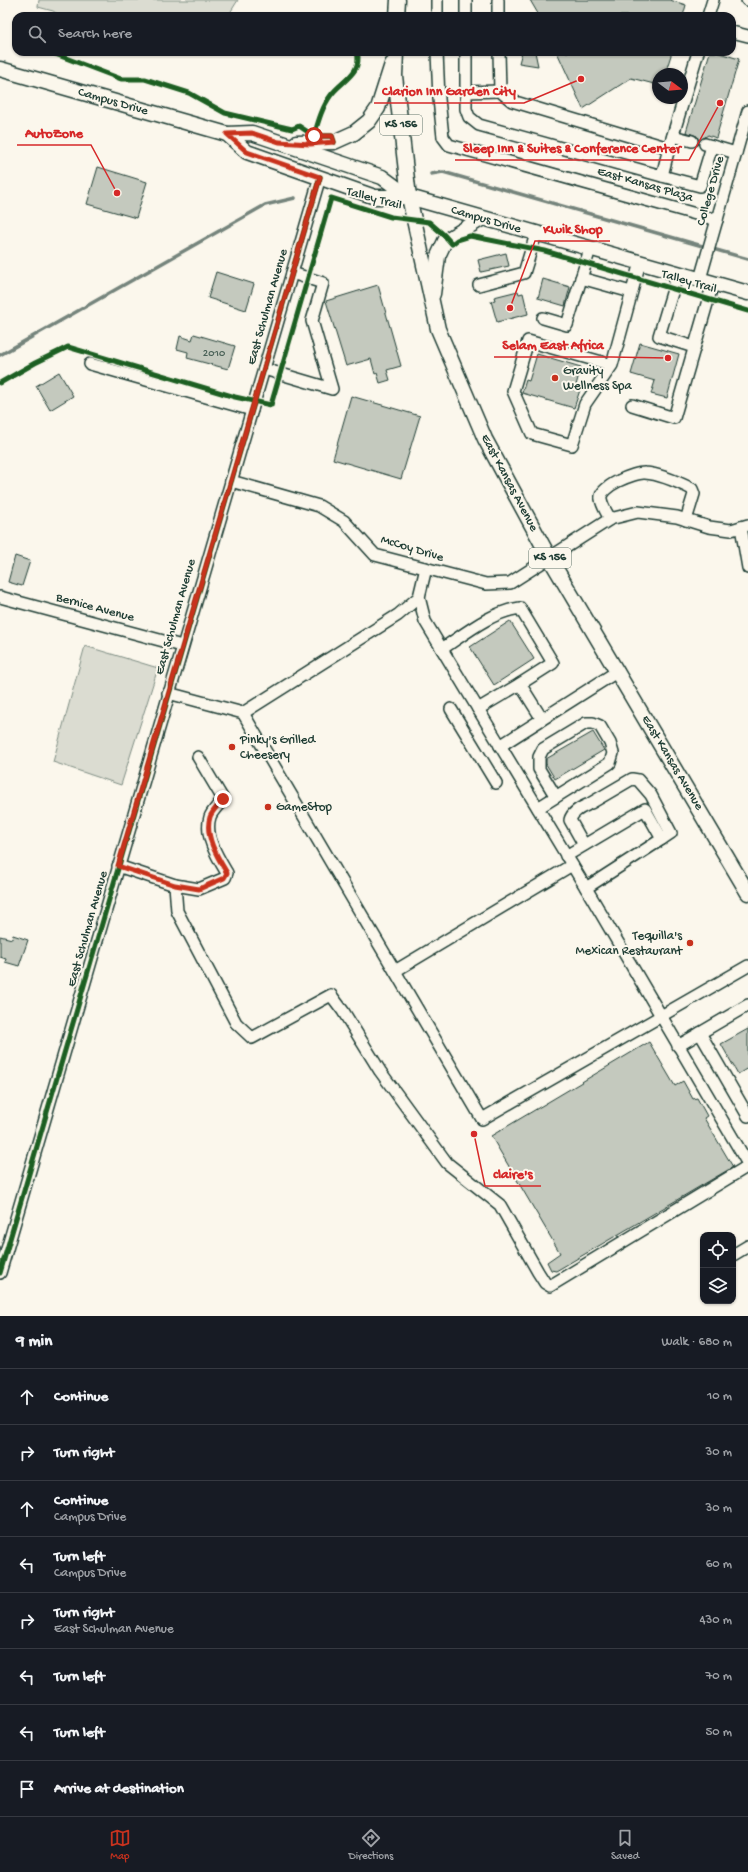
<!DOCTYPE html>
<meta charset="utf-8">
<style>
:root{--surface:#171b24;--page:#242831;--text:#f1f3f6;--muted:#9ea1a6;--line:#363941;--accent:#c8321e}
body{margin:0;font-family:"Gochi Hand",sans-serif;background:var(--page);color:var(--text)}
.controls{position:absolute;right:12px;bottom:12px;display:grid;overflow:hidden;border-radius:8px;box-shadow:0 1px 3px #0004}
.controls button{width:36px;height:36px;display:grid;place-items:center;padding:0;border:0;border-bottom:1px solid var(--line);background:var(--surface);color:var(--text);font:20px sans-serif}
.compass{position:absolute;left:652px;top:68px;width:36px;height:36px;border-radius:50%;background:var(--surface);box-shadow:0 1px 3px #0004;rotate:106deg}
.stop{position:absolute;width:12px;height:12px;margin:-9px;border:3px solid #c8321e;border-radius:50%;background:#fff}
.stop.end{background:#c8321e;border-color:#fff;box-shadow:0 1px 4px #0008}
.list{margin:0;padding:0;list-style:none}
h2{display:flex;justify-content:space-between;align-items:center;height:52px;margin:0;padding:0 16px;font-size:17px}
h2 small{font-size:13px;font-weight:400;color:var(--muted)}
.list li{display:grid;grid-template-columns:26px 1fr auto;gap:12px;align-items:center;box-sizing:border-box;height:56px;padding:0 16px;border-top:1px solid var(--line)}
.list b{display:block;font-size:15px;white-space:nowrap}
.list p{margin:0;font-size:13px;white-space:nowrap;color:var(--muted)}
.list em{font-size:13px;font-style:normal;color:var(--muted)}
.icon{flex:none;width:22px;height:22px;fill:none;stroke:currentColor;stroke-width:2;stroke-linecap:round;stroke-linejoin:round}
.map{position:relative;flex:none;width:748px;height:1316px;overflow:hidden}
.search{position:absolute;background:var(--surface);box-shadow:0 1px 3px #0004;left:12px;right:12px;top:12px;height:44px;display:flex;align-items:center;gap:10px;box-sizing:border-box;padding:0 14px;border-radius:12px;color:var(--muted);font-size:15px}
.sheet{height:500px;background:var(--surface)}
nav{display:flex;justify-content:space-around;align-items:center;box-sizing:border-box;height:56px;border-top:1px solid var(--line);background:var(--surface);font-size:11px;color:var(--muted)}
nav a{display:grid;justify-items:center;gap:2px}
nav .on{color:var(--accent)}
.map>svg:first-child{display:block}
.green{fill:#dbdcd1;stroke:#7d8c82}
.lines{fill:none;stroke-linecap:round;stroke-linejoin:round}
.stream{stroke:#74847b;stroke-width:3.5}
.building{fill:#c4c9be;stroke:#1f3d34}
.minor-casing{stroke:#1f3d34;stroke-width:14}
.major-casing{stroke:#1f3d34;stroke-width:17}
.minor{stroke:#fbf7ec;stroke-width:11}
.major{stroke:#fbf7ec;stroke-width:14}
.cycleway-casing{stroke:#fbf7ec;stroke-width:8}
.cycleway{stroke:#1b5e20;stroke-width:5}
.route{stroke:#c8321e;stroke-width:5}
.poi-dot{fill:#c8321e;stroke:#fbf7ec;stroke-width:1.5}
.labels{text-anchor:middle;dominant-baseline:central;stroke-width:4;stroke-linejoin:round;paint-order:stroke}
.number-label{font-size:11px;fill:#486056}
.shield{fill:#fbf7ec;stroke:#61756b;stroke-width:1}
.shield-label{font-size:12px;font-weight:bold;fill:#1f3d34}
.street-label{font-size:13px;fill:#1f3d34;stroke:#fbf7ec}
.poi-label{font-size:13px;fill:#1f3d34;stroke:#fbf7ec;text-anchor:start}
.leader{fill:none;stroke:#d62828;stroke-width:1.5}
.callout-dot{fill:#d62828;stroke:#fbf7ec;stroke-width:1.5}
.callout-label{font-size:14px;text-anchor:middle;font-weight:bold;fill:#d62828;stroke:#fbf7ec;stroke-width:4;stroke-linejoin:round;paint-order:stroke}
</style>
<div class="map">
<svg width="748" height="1316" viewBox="0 0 748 1316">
<rect width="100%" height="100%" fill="#fbf7ec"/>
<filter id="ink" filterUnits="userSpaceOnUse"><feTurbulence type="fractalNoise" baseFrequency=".025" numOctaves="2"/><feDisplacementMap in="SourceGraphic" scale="8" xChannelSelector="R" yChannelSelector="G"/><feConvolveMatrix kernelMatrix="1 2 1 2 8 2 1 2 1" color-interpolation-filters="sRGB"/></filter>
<g filter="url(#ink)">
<g class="green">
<path d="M39,0H238L228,16H61L53,11L38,7Z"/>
<path d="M85,646L158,668L121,785L53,762Z"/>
</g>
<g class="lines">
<g class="stream">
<path d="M431,174L443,172L748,259"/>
<path d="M0,355L265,205L295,198"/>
</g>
</g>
<g class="building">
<path d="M530,0H670L686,5L683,16H535L537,12Z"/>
<path d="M522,52H535L538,66L519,63Z"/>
<path d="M557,52H672L665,74H658V85L631,78L583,109Z"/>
<path d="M710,52H716L739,59L716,138L708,135L699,141L697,136L686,132Z"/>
<path d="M98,167L147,182L136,218L87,204Z"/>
<path d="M506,253L509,266L481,272L478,260Z"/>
<path d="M216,272L254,284L246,310L208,298Z"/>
<path d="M543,279L570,287L565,306L538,298Z"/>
<path d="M378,285L401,366L387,370L390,380L380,383L377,373L375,374L371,359L346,366L326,301Z"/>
<path d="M518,291L519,294L523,293L528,314L497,322L491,301L495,300L494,297Z"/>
<path d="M194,334L235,346L228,369L187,358L188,352L177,349L180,336L192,340Z"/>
<path d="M640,343L679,354L667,398L651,394L655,381L631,374Z"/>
<path d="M537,354L581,367L575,389L580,390L574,408L522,393L526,380L529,381Z"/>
<path d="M59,372L73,396L50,410L36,386Z"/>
<path d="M351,396L420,416L401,479L333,459Z"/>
<path d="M15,556L30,561L22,586L8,582Z"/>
<path d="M510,621L534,659L494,685L470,647Z"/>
<path d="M593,732L604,750L555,779L546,764V759Z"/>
<path d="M13,935L28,940L19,966L5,962L6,959L0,957V936L12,939Z"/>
<path d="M748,1029V1068L738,1074L721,1044Z"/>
<path d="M649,1042L675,1086L683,1081L693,1099L697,1098L707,1116L704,1118L733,1167L556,1271L551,1270L547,1262L560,1253L491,1136Z"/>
</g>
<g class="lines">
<defs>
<g id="minor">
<path d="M498,0V16"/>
<path d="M747,0H748"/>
<path d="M437,16V0"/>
<path d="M466,16V0"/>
<path d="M708,16L713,0"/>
<path d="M732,32L748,36"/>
<path d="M437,52L439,99L443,137L449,145L717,220"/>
<path d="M466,52V109L469,117L479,125L662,176L669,148"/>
<path d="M499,52L500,91L512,101L669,148L698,52"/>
<path d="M466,92L500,91"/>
<path d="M673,136L692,141"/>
<path d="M712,146L736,153"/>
<path d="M662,176L700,186L712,146L705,144"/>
<path d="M678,273L659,336L694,347"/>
<path d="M581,278L631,292"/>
<path d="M700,279L748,111"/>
<path d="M479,285L524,273L536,234"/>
<path d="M543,318L567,325L590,249"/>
<path d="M90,364L252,410"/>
<path d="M612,365L528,341L513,391L532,434L572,445L585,404L612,365L640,262"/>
<path d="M264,369L332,389L312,321L323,283L292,273"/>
<path d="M632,405L674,418L713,283"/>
<path d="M231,481L319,506L344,521L375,555L486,584L510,583L610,519L638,512L677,517L709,527L731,530L748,525"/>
<path d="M610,519C607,513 602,506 601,499C598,487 635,472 645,473C660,474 678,482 692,489L694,494L686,520"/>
<path d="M741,527L748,568"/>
<path d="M0,597L182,646"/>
<path d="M419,597L425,621L586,888L748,1164"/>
<path d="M442,649C466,633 491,612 520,608L553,663L520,684L542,719"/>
<path d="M168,693L243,713L482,1119L748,966"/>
<path d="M451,709L496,783"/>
<path d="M478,709L520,684"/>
<path d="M243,713L398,615L419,597L426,568"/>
<path d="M500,746L618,671"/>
<path d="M591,803L632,779L638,780L651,795L671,833L662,839"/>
<path d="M538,808L610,763L613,753L610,743L600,726L593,723H586L543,749L539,757V769L556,797"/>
<path d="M584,845L570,820C572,812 580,808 587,805"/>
<path d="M566,856L645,809L662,839L586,888"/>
<path d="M118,866L175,885L177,911L236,1023L252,1038L331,995L343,1011L380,1071L447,1163L500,1205L538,1272L545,1283L550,1286L748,1166"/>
<path d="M175,885L199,889L225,878L227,873C218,858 204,836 210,817C212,811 219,805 223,799L198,757"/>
<path d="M395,971L572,865"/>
<path d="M700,1033L748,1116"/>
<path d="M678,1046L748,1005"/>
<path d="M733,1255L748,1246"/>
<path d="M0,1273L320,177"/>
</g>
<g id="major">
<path d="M397,16L398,0"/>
<path d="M396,52L395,76L409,197L438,329L485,439L549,557L748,893"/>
<path d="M0,69L227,134L252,133L382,177L409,197"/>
<path d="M227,134L247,152L375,197H409L748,293"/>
<path d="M296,143L334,142L354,133L369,121L378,108L392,64"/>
<path d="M433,294L438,256L445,241L481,219"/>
</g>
</defs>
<use href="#minor" class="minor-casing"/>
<use href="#major" class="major-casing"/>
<use href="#minor" class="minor"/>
<use href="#major" class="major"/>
<defs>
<g id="cycleway">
<path d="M50,52L121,79H145L189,93L225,113L292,129L299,126L314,136H332L334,142"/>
<path d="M314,136C318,122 322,107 331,95C341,81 363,73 357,52"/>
<path d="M0,383L35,363L68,347L235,397L271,405L331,198L391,217L429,222L444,235L452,244L457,240L470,236L545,251L748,311"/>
<path d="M0,1273L320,177"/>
</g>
</defs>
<use href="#cycleway" class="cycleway-casing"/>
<use href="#cycleway" class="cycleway"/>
</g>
</g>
<g class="lines" filter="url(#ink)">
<path class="route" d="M223,799C219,805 212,811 210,817C204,836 218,858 227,873L224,878L199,889L175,885L118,866L320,177L247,152L227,134L252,133L279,142L310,144L334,142L332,136H314"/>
</g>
<g class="poi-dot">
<circle cx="555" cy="378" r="4"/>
<circle cx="232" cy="747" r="4"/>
<circle cx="268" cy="807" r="4"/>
<circle cx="690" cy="943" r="4"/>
</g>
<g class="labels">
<g class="number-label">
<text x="214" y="354">2010</text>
</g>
<g class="shield">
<rect x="380" y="115" width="42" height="20" rx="3"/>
<rect x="529" y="548" width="42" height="20" rx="3"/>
</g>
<g class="shield-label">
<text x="401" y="125">KS 156</text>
<text x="550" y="558">KS 156</text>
</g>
<g class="street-label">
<text transform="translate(113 102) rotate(16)">Campus Drive</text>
<text transform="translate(645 185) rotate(16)">East Kansas Plaza</text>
<text transform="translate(711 191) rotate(-74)">College Drive</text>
<text transform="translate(374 199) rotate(15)">Talley Trail</text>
<text transform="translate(486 220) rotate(16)">Campus Drive</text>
<text transform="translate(689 282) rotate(16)">Talley Trail</text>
<text transform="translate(268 307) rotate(-74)">East Schulman Avenue</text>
<text transform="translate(509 483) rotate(62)">East Kansas Avenue</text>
<text transform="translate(412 549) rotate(17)">McCoy Drive</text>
<text transform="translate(95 608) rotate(15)">Bernice Avenue</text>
<text transform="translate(176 617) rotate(-74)">East Schulman Avenue</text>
<text transform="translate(672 763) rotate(59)">East Kansas Avenue</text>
<text transform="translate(88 929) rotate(-74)">East Schulman Avenue</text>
</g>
<g class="poi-label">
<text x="563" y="371">Gravity<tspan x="563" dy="15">Wellness Spa</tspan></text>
<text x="240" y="740">Pinky's Grilled<tspan x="240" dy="15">Cheesery</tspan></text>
<text x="276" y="807">GameStop</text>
<text x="682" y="936" text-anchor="end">Tequilla's<tspan x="682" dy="15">Mexican Restaurant</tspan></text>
</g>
</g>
<path class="leader" d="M581 79L524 103H374M117 193L91 145H17M720 103L689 160H455M510 308L535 241H610M668 358L611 357H494M474 1134L485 1186H541"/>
<g class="callout-dot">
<circle cx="581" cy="79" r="4"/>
<circle cx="117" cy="193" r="4"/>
<circle cx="720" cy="103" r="4"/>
<circle cx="510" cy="308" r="4"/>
<circle cx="668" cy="358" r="4"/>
<circle cx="474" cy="1134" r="4"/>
</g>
<g class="callout-label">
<text x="449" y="95">Clarion Inn Garden City</text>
<text x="54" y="137">AutoZone</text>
<text x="572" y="152">Sleep Inn &amp; Suites &amp; Conference Center</text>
<text x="573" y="233">Kwik Shop</text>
<text x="553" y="349">Selam East Africa</text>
<text x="513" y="1178">claire's</text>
</g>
</svg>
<div class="controls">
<button><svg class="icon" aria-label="locate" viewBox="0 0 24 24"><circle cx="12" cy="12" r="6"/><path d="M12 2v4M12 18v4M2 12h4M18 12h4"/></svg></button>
<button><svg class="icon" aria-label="layers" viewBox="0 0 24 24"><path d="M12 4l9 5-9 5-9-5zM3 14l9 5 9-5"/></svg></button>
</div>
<svg class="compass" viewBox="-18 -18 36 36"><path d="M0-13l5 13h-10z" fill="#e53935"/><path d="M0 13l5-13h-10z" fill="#9ea1a6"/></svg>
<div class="stop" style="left:314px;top:136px"></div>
<div class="stop end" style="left:223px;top:799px"></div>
<div class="search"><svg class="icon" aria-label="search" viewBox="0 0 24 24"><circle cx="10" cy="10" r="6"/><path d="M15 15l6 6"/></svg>Search here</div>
</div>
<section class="sheet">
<h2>9 min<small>Walk · 680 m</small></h2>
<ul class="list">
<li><svg class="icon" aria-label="ahead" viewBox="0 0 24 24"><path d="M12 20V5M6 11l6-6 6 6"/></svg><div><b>Continue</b></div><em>10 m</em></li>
<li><svg class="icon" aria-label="right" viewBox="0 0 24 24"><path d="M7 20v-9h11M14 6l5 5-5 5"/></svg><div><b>Turn right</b></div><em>30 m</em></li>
<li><svg class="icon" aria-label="ahead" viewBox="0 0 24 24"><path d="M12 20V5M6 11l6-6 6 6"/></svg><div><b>Continue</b><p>Campus Drive</p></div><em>30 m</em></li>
<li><svg class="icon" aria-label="left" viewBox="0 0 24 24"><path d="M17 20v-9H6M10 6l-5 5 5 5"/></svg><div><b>Turn left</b><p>Campus Drive</p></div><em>60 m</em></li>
<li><svg class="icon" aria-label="right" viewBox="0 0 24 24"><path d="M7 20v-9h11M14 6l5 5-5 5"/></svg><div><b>Turn right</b><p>East Schulman Avenue</p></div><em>430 m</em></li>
<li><svg class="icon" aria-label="left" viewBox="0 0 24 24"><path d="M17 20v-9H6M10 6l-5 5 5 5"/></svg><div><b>Turn left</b></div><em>70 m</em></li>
<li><svg class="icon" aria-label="left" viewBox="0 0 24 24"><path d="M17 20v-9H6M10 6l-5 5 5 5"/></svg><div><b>Turn left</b></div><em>50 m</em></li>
<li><svg class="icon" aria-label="arrive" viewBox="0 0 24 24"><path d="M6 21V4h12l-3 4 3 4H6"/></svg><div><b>Arrive at destination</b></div></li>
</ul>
</section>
<nav>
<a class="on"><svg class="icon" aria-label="map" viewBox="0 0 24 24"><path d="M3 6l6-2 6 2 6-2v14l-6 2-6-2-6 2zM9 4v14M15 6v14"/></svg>Map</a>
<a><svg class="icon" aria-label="directions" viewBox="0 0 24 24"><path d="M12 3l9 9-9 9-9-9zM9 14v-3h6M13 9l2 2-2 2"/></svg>Directions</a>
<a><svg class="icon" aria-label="saved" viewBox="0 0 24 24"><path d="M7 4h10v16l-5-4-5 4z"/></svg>Saved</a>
</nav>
